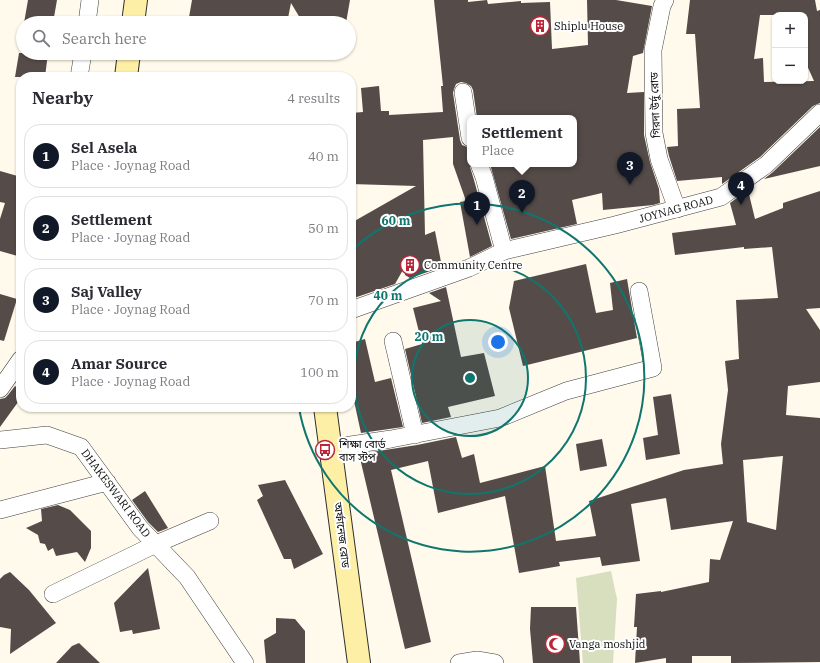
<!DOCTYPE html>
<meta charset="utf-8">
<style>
:root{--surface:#fff;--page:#f2f2f3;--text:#2b2b33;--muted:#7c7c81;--line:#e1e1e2;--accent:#111827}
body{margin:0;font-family:"IBM Plex Serif","Noto Sans Bengali",serif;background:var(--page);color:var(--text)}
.controls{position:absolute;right:12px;top:12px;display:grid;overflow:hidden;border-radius:8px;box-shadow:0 1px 3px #0004}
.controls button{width:36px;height:36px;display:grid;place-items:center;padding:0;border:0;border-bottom:1px solid var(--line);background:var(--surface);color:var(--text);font:20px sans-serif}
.you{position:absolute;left:498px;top:342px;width:14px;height:14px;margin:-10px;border:3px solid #fff;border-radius:50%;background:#1a73e8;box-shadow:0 0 0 6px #1a73e833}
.badge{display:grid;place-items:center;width:26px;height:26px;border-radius:50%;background:var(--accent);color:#fff;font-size:13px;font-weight:700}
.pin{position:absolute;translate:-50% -33px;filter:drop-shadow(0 1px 2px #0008)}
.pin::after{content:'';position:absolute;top:21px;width:14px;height:12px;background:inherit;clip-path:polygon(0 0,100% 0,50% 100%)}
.popup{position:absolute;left:467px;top:115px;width:110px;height:52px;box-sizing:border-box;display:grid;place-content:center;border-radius:8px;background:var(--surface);filter:drop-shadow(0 1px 3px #0005);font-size:13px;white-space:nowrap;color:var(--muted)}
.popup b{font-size:15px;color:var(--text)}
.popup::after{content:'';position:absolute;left:50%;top:100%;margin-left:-8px;border:8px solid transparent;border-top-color:var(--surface)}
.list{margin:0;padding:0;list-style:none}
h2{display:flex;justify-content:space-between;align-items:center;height:52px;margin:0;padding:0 16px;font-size:17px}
h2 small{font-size:13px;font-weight:400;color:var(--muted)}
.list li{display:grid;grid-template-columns:26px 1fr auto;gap:12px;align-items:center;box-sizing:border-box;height:64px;margin:0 8px 8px;padding:0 8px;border:1px solid var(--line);border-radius:16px}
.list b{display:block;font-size:15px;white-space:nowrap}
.list p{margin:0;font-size:13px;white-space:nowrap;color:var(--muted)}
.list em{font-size:13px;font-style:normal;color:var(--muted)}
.icon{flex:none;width:22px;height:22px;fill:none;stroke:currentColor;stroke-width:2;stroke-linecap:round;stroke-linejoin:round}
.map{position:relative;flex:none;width:820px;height:663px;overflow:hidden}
.search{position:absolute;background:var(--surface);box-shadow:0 1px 3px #0004;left:16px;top:16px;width:340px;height:44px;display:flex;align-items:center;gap:10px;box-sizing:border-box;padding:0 14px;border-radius:22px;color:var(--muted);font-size:15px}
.panel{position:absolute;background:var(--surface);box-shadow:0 1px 3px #0004;left:16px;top:72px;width:340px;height:340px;border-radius:16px}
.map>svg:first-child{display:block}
.cemetery{fill:#d7dfbe}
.building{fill:#554c49;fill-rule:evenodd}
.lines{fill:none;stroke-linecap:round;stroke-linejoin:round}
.street-casing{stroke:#3f3f3f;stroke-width:18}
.secondary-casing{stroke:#2e2e2e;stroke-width:24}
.street{stroke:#fff;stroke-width:17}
.secondary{stroke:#feefa7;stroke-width:22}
.ring{fill:none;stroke:#0f766e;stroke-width:2}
.labels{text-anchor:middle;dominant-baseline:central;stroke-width:4;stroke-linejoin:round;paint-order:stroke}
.poi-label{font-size:11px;fill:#0c0c0c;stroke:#fff;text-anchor:start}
.street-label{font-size:11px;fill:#0c0c0c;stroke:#fff}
.centre{fill:#0f766e;stroke:#fff;stroke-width:2}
.ring-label{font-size:12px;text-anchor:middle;font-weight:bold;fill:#0f766e;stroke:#fff;stroke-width:4;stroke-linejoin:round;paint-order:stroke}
</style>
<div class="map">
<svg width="820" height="663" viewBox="0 0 820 663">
<rect width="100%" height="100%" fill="#fffaec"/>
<path class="cemetery" d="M611,571L617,599L613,663H583L576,578Z"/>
<g class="building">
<path d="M28,0H57L53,23H24Z"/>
<path d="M192,0H350L346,23H303L291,3L287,23H188Z"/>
<path d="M434,0H468V2L487,0L488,4L521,1V3L550,2L552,49L588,45L587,0H616L652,6L643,53L633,56L627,93L644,92V135L650,162L659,189L660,203L653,205L603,210L602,193L572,200L577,224L511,239L490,164H574V118H477L473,90L471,86L466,83L461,82L456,84L454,89L453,93L460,140L462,145L470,148V167L474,180L492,246L470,257L460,202L466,201L453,164V137L423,140L425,235L435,231L442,267L410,278L405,275L404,268L395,284L351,299V223L416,186L351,184V113L363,112L361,88L379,86L381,111H389V115L443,112L441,86H443Z"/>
<path d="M690,0H815L817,11L820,10V103L813,106L760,157L722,184V177L677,181L669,156L667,147L678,146L677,109L700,108L695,34H686ZM760,15H805V61L814,81L764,82L763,58L754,59Z"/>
<path d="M19,53H48L45,77H15Z"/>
<path d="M820,127V166L764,179L773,172Z"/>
<path d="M0,171L21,177V257L0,251V219L5,203L0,202Z"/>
<path d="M748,190L755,219L783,208V203L820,191V308L806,309L820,330V382L788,386L786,415L820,418V662L731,663V656H692V663H666V658L635,663L637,627H634L636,594L661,591V592L709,582L710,559L720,560L733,521L671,530L666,498L631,504L640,561L602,566L600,557L559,562L560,566L519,573L505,496L438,513L428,461L391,470L431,642L405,649L359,454L417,445L456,437L462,458L474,454L480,483L545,466L556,541L596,536L589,501L684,470L723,464L721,444L728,390L725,361L739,359L736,300L778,298L772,247L744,249V247L675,255L672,233L736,225L730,203ZM783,456L776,530L747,522L743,460Z"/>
<path d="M586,264L596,313L613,310L610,283L627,279L637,338L523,366L509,308L514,281Z"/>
<path d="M446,287L461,357L484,353L495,396L448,407L451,417L422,423L405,349L422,344L413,308L441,301L429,293Z"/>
<path d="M0,294L17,299L4,341L0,340Z"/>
<path d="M365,339L375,382L391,378L403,427L361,433L351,387V343Z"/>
<path d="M15,386L21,390V398L0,427V399L5,398L8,395Z"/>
<path d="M671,394L680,454L646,460L643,438L658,435L653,397Z"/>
<path d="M602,439L607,466L580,471L576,444Z"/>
<path d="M285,480L323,554L294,569L291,559H284L257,500L263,496L258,485Z"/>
<path d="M145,491L168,528L158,532L148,522L132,500Z"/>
<path d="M58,505L70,510L91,531V548L85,562L77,552L56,556L53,548L48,551L45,544L40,543L38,535L26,528L42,521L41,509Z"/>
<path d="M148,568L160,629L133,634L132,630L120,632L114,603Z"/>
<path d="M10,572L29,590L56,623L10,654L11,629L0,627V579L4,575Z"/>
<path d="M531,607H576L580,663H533L530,629Z"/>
<path d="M276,618L295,619L305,631V663H266L264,640L276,633Z"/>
<path d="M79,643L100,663H56L72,646Z"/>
</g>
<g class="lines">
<defs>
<g id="street">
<path d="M665,0L662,6L653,50L654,133L659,159L677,209"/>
<path d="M87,23L90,0"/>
<path d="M79,77L83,53"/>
<path d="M463,92L470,138"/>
<path d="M479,164L484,177L504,251"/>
<path d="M351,310L469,268L504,251L615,225L721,197L766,165L820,113"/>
<path d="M393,341L415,435"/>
<path d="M0,389L21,359"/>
<path d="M0,440L47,435L81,447L140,528L187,577L245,663"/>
<path d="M331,451L344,446L391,439L500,418L566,391L653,368L639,291"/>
<path d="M0,510L107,482"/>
<path d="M53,594L156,544L210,521"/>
<path d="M459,663L477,660L495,663"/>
</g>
<g id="secondary">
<path d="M133,23L136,0"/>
<path d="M126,77L129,53"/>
<path d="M325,407L359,663"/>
</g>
</defs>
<use href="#street" class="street-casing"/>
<use href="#secondary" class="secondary-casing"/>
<use href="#street" class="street"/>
<use href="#secondary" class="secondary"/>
</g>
<circle cx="470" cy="378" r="58" fill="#0f766e" fill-opacity=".12"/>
<g class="ring">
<circle cx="470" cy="378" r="58"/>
<circle cx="470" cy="378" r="116"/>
<path d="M351 251A174 174 0 1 1 299 408"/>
</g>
<defs>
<symbol id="building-ring" viewBox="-11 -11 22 22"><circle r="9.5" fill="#fff" stroke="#ba2637" stroke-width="1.5"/><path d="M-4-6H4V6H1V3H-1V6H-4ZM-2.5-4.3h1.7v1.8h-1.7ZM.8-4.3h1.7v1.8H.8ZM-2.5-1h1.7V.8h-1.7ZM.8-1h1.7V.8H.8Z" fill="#ba2637"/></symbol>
<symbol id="bus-ring" viewBox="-11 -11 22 22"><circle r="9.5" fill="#fff" stroke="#ba2637" stroke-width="1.5"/><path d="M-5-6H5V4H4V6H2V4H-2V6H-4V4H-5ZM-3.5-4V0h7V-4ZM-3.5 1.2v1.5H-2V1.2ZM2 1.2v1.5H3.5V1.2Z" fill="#ba2637"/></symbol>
<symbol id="mosque-ring" viewBox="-11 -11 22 22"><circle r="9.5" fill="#fff" stroke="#ba2637" stroke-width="1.5"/><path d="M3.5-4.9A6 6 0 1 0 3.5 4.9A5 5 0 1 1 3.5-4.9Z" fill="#ba2637"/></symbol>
</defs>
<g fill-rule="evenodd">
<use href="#building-ring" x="529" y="15" width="22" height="22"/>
<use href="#building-ring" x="399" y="254" width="22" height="22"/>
<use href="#bus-ring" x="314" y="439" width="22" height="22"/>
<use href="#mosque-ring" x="544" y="633" width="22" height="22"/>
</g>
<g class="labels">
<g class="poi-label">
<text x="554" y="26">Shiplu House</text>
<text x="424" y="265">Community Centre</text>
<text x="339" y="444">শিক্ষা বোর্ড<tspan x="339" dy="13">বাস স্টপ</tspan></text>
<text x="569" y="644">Vanga moshjid</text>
</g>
<g class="street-label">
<text transform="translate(655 105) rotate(-92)">গিরদা উর্দু রোড</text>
<text transform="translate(676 209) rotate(-15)">JOYNAG ROAD</text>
<text transform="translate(116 493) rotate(53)">DHAKESWARI ROAD</text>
<text transform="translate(342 535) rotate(83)">অর্ফানেজ রোড</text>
</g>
</g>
<circle cx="470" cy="378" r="6" class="centre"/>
<g class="ring-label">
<text x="396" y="225">60 m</text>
<text x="388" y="300">40 m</text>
<text x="429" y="341">20 m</text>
</g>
</svg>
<div class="controls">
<button>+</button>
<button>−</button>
</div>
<div class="you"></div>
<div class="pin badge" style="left:477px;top:225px">1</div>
<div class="pin badge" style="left:522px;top:213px">2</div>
<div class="popup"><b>Settlement</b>Place</div>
<div class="pin badge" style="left:630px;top:185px">3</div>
<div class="pin badge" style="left:741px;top:205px">4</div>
<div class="search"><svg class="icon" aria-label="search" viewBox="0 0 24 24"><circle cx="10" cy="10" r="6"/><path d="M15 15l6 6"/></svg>Search here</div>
<section class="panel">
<h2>Nearby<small>4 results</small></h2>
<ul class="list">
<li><span class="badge">1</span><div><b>Sel Asela</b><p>Place · Joynag Road</p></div><em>40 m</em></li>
<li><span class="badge">2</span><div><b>Settlement</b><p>Place · Joynag Road</p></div><em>50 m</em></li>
<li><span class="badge">3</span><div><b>Saj Valley</b><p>Place · Joynag Road</p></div><em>70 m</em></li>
<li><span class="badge">4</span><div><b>Amar Source</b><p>Place · Joynag Road</p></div><em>100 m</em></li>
</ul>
</section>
</div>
